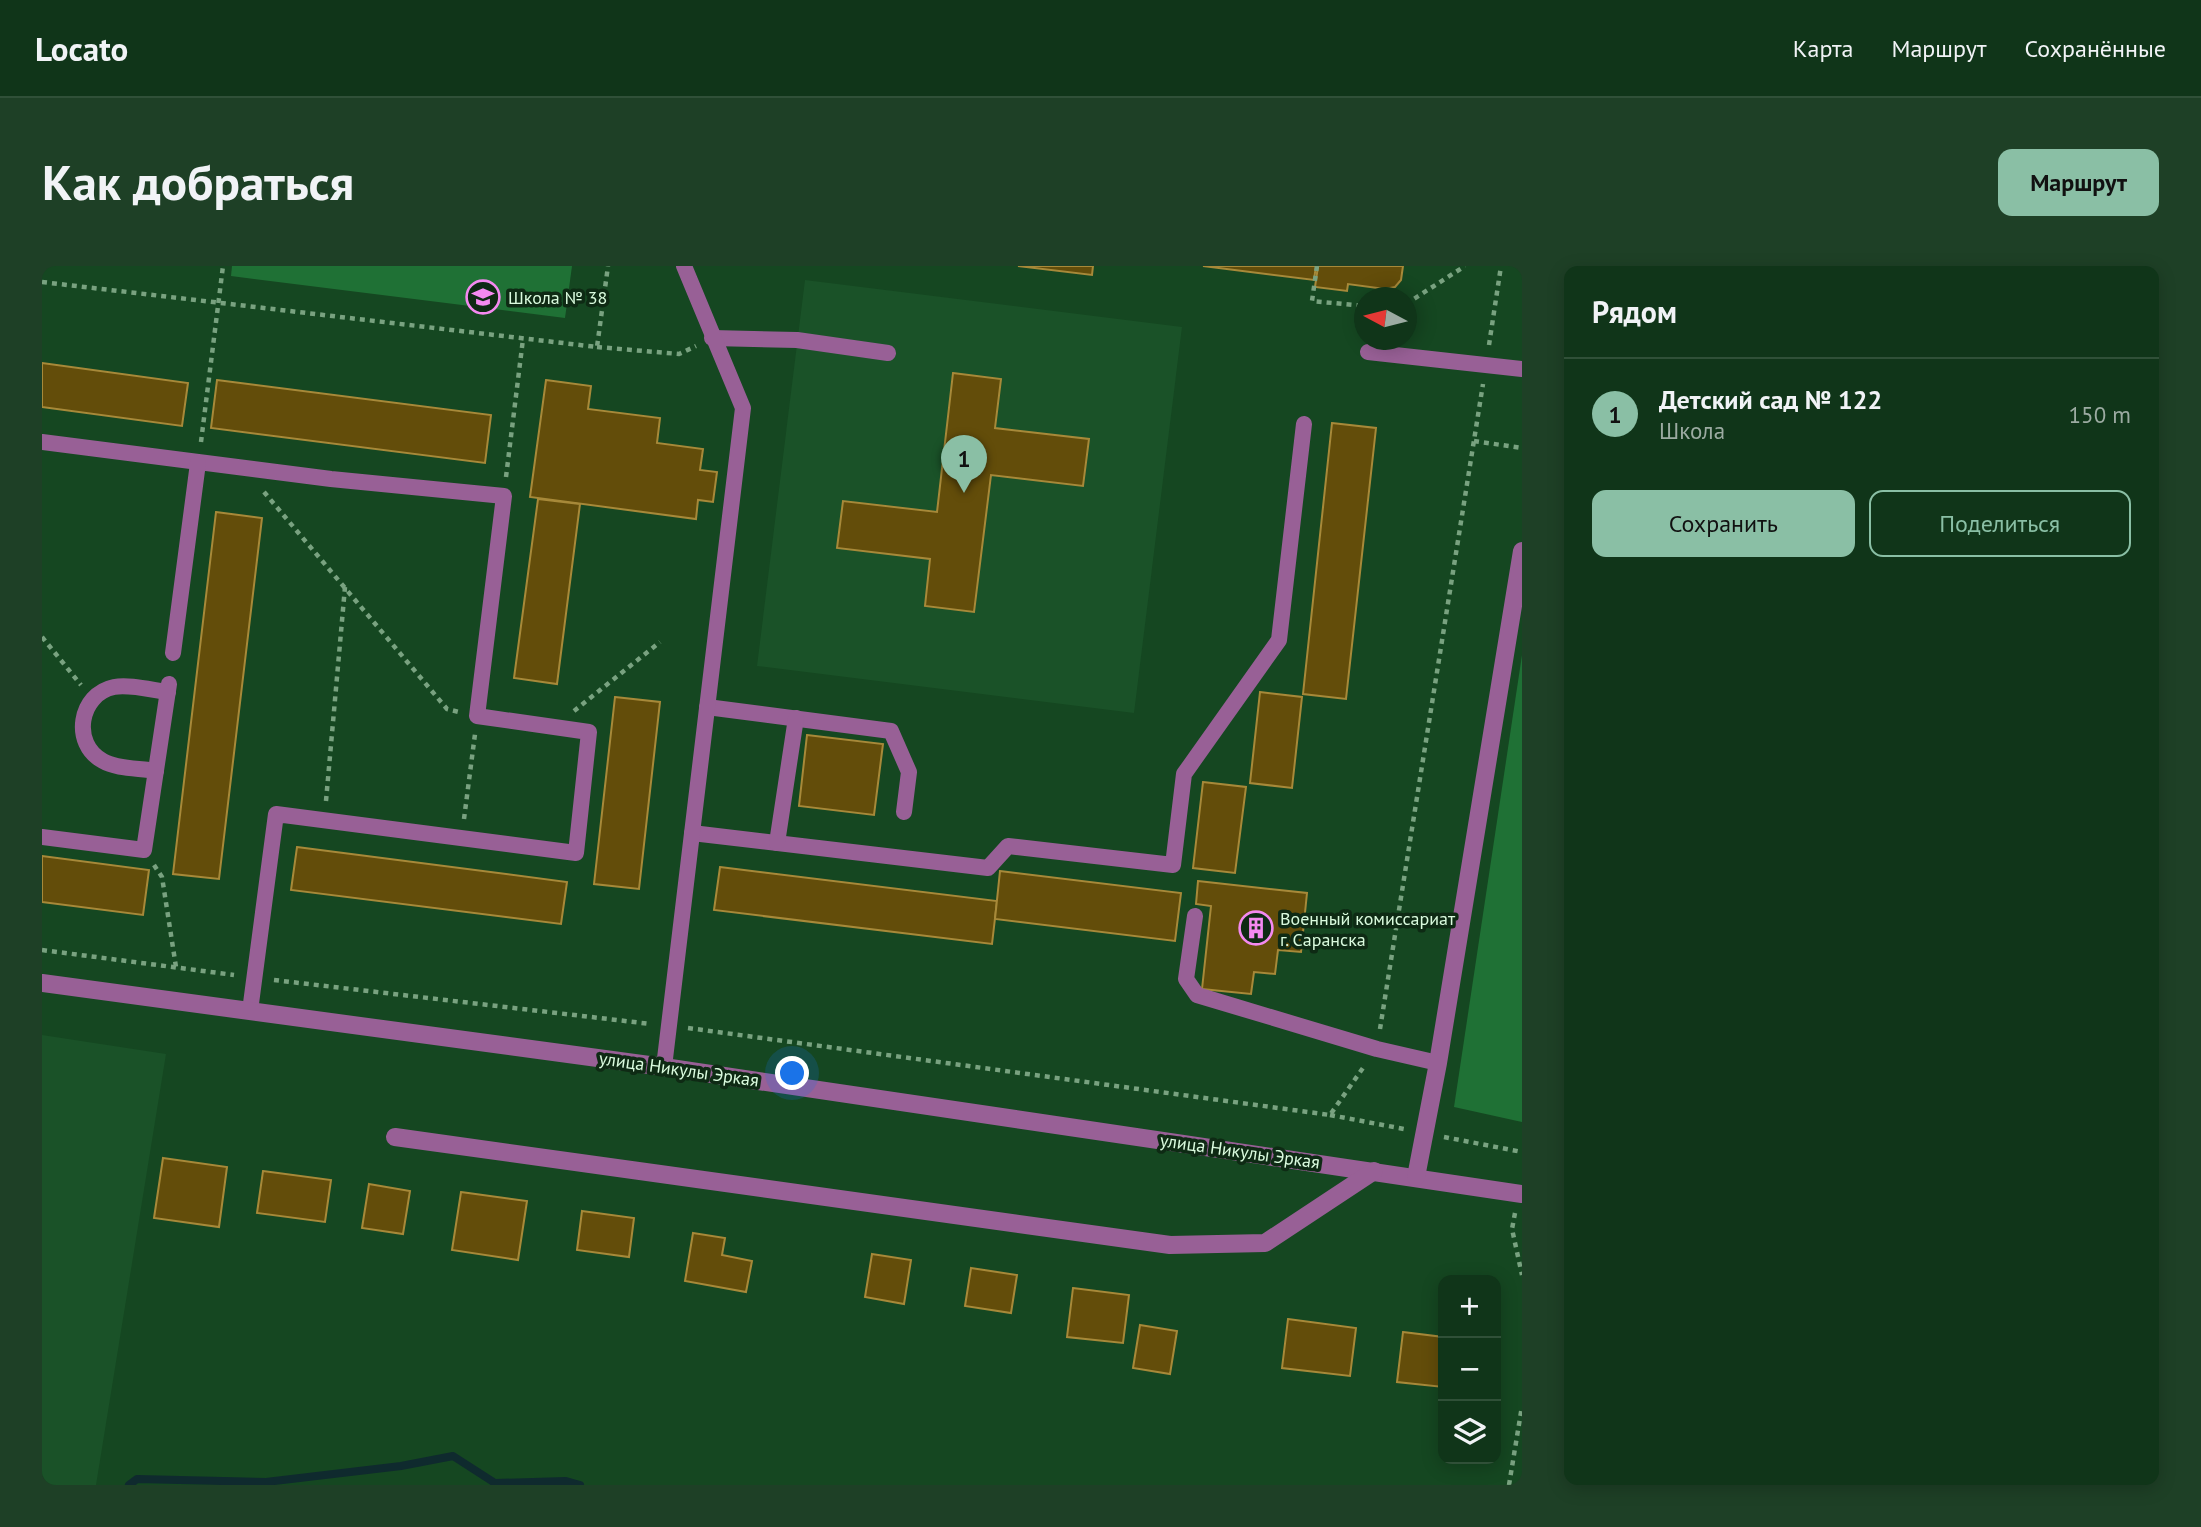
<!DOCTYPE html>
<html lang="ru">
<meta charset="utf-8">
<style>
:root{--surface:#103519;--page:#1e4026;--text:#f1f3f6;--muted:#9caba2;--line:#305038;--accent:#8abfa5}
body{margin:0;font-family:"PT Sans",sans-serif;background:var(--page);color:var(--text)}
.controls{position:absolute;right:21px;bottom:21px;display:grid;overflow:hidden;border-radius:14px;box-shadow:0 4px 18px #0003}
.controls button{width:63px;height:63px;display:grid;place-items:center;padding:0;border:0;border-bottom:2px solid var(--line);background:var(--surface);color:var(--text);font:35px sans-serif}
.compass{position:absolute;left:1312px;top:21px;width:63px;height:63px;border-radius:50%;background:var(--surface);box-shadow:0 4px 18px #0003;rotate:277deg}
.you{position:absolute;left:751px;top:808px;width:24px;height:24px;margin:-18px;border:5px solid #fff;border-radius:50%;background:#1a73e8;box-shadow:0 0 0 10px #1a73e833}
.badge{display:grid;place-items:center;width:46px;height:46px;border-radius:50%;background:var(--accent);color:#111;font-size:23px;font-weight:700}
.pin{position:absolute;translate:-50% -58px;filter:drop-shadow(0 2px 4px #0008)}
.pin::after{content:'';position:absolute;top:37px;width:24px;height:21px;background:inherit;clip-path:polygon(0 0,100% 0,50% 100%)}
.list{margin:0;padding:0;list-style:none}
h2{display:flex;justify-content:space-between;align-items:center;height:91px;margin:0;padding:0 28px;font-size:30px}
h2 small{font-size:23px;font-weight:400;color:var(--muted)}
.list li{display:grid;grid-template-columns:46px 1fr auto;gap:21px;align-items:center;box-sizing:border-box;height:112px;padding:0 28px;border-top:2px solid var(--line)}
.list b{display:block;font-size:26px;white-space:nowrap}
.list p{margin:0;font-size:23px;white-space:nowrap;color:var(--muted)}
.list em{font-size:23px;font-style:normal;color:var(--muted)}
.actions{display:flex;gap:14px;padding:21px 28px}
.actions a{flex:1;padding:16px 0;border:2px solid var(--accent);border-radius:14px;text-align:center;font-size:24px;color:var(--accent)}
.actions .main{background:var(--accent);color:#111}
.icon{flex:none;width:38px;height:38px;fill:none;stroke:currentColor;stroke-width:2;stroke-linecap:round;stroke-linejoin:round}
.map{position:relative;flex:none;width:1480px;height:1219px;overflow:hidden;border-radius:14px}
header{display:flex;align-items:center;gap:42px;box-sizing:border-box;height:98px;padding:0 35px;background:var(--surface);border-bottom:2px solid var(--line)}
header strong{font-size:33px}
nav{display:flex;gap:38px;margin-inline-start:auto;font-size:24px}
.intro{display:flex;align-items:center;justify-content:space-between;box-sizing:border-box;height:168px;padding:0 42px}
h1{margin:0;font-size:49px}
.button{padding:18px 32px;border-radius:14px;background:var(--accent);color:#111;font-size:24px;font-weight:700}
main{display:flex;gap:42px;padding:0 42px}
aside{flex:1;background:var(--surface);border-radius:14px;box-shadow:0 4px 18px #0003}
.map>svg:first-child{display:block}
.built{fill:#1a5228}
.green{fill:#1f7135}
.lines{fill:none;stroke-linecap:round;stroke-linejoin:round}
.stream{stroke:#0f2a2e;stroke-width:8}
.building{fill:#634d0a;stroke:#a78939;stroke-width:2}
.path{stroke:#79a280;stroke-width:4.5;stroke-dasharray:5 5;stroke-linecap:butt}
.service{stroke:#986096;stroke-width:16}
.minor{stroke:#986096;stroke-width:18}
.labels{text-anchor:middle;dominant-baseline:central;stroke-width:7;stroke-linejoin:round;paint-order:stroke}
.poi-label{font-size:18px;fill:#dafbde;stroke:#0e2a14;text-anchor:start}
.street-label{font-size:18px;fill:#dafbde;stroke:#0e2a14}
</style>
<header>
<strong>Locato</strong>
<nav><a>Карта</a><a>Маршрут</a><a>Сохранённые</a></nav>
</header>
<div class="intro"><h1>Как добраться</h1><a class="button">Маршрут</a></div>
<main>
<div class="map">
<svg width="1480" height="1219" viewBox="0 0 1480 1219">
<rect width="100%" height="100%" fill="#154721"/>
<g class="built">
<path d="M763,14L1140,61L1092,447L715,400Z"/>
<path d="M0,769L124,788L54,1219H0Z"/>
</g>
<g class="green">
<path d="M190,0H530L523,52L189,10Z"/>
<path d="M1480,389V856L1412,841Z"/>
</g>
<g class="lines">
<path class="stream" d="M87,1219L95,1213L224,1216L359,1200L411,1190L453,1217L524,1215L538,1219"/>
</g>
<g class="building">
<path d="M976,0H1051L1050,9Z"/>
<path d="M1161,0H1274L1272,14Z"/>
<path d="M1276,0H1361L1359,14L1353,21L1343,23L1306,18L1305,25L1273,21Z"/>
<path d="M0,97L146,117L140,160L0,141Z"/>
<path d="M911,107L959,113L953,162L1047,173L1041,220L949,209L932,346L883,340L888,293L795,282L801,235L895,246Z"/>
<path d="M175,114L449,149L443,197L169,162Z"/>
<path d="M504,114L549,120L546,143L618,152L615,177L661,183L658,204L675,206L671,236L656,234L654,253L488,231Z"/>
<path d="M1290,157L1334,162L1304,433L1261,428Z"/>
<path d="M496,233L538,238L515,418L472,412Z"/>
<path d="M174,246L220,252L177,613L131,608Z"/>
<path d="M1218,426L1260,431L1250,522L1208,517Z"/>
<path d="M573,431L618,436L597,623L552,618Z"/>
<path d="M765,469L841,478L832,549L757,540Z"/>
<path d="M1161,516L1204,521L1193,607L1151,602Z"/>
<path d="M255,581L525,616L519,658L249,624Z"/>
<path d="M0,590L107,604L101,649L0,636Z"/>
<path d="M678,601L955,635L950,678L672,644Z"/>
<path d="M958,605L1139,627L1133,675L953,653Z"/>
<path d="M1156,615L1265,627L1259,686L1236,684L1233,708L1212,706L1209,728L1160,723L1169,640L1154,638Z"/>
<path d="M121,892L185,901L177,961L112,952Z"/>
<path d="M221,905L289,914L283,956L215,947Z"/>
<path d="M327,918L368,925L361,968L320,962Z"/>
<path d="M419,926L485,935L476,994L410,984Z"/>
<path d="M540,945L592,952L587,991L535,984Z"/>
<path d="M651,967L683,972L680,989L710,995L704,1026L643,1015Z"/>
<path d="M830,988L869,994L862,1038L823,1031Z"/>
<path d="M929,1002L975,1009L969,1047L923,1040Z"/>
<path d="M1031,1022L1087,1029L1081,1077L1025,1071Z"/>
<path d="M1246,1053L1314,1062L1308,1110L1240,1102Z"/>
<path d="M1098,1059L1135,1065L1128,1108L1091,1102Z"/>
<path d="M1361,1066L1401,1071V1121L1355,1116Z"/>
</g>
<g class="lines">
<g class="path">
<path d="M1275,0L1270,35L1322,40"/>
<path d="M0,16L555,81L566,0"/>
<path d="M1364,38L1423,0"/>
<path d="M1447,79L1459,0"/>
<path d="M555,81L637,88L654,80"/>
<path d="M1432,175L1480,182"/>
<path d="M159,176L181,0"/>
<path d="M464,211L481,73"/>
<path d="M222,226L405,443L417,446"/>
<path d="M0,371L39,419"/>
<path d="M532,445L618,376"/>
<path d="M284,535L303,321"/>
<path d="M422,553L433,468"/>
<path d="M112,599L120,611L134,701"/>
<path d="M0,684L192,709"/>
<path d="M232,714L609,758"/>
<path d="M646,762L1288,849L1323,799"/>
<path d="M1338,763L1441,118"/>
<path d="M1288,849L1362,863"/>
<path d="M1402,871L1480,886"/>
<path d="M1473,947L1470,963L1480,1009"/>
<path d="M1467,1219L1480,1140"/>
</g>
<g class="service">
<path d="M670,72L755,74L846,87"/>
<path d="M1326,86L1480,103"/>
<path d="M0,176L289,213L462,230L435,450L547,466L534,587L234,548L208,745"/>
<path d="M131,387L156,197"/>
<path d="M665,441L849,465L867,506L862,546"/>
<path d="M114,505C98,502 74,503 61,495C29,478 37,428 72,421C87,418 110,424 126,426"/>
<path d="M650,567L946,602L966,580L1131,599L1142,508L1237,374L1262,158"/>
<path d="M0,571L102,584L127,418"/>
<path d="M735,577L754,452"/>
<path d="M1153,650L1144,713L1155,729L1335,783L1396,797"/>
<path d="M622,801L701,142L642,0"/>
</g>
<g class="minor">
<path d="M0,717L622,801L1480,928"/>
<path d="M353,871L1128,979L1223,977L1332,905"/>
<path d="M1374,911L1396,797L1480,285"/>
</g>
</g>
<defs>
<symbol id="school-ring" viewBox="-11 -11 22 22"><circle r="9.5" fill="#0e2a14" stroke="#f489f0" stroke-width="1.5"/><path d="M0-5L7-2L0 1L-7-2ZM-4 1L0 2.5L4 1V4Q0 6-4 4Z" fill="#f489f0"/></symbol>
<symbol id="building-ring" viewBox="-11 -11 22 22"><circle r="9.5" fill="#0e2a14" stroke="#f489f0" stroke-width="1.5"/><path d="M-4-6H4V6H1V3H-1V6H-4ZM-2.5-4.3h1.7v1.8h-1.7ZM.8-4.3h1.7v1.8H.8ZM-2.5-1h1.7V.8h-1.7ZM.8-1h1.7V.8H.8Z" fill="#f489f0"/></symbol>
</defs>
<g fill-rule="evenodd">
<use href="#school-ring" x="422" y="12" width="38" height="38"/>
<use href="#building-ring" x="1195" y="643" width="38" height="38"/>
</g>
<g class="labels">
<g class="poi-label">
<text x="466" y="31">Школа № 38</text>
<text x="1238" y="652">Военный комиссариат<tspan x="1238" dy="21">г. Саранска</tspan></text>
</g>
<g class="street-label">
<text transform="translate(637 803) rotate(8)">улица Никулы Эркая</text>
<text transform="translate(1198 885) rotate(8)">улица Никулы Эркая</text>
</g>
</g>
</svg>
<div class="controls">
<button>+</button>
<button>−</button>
<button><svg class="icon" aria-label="layers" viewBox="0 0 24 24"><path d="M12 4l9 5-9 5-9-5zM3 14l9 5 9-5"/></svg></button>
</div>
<svg class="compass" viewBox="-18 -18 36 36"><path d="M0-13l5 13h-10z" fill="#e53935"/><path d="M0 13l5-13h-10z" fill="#9caba2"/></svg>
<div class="you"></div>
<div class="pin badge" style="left:922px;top:227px">1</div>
</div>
<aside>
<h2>Рядом<small></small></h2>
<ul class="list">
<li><span class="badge">1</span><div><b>Детский сад № 122</b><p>Школа</p></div><em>150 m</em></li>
</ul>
<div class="actions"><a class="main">Сохранить</a><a>Поделиться</a></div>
</aside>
</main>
